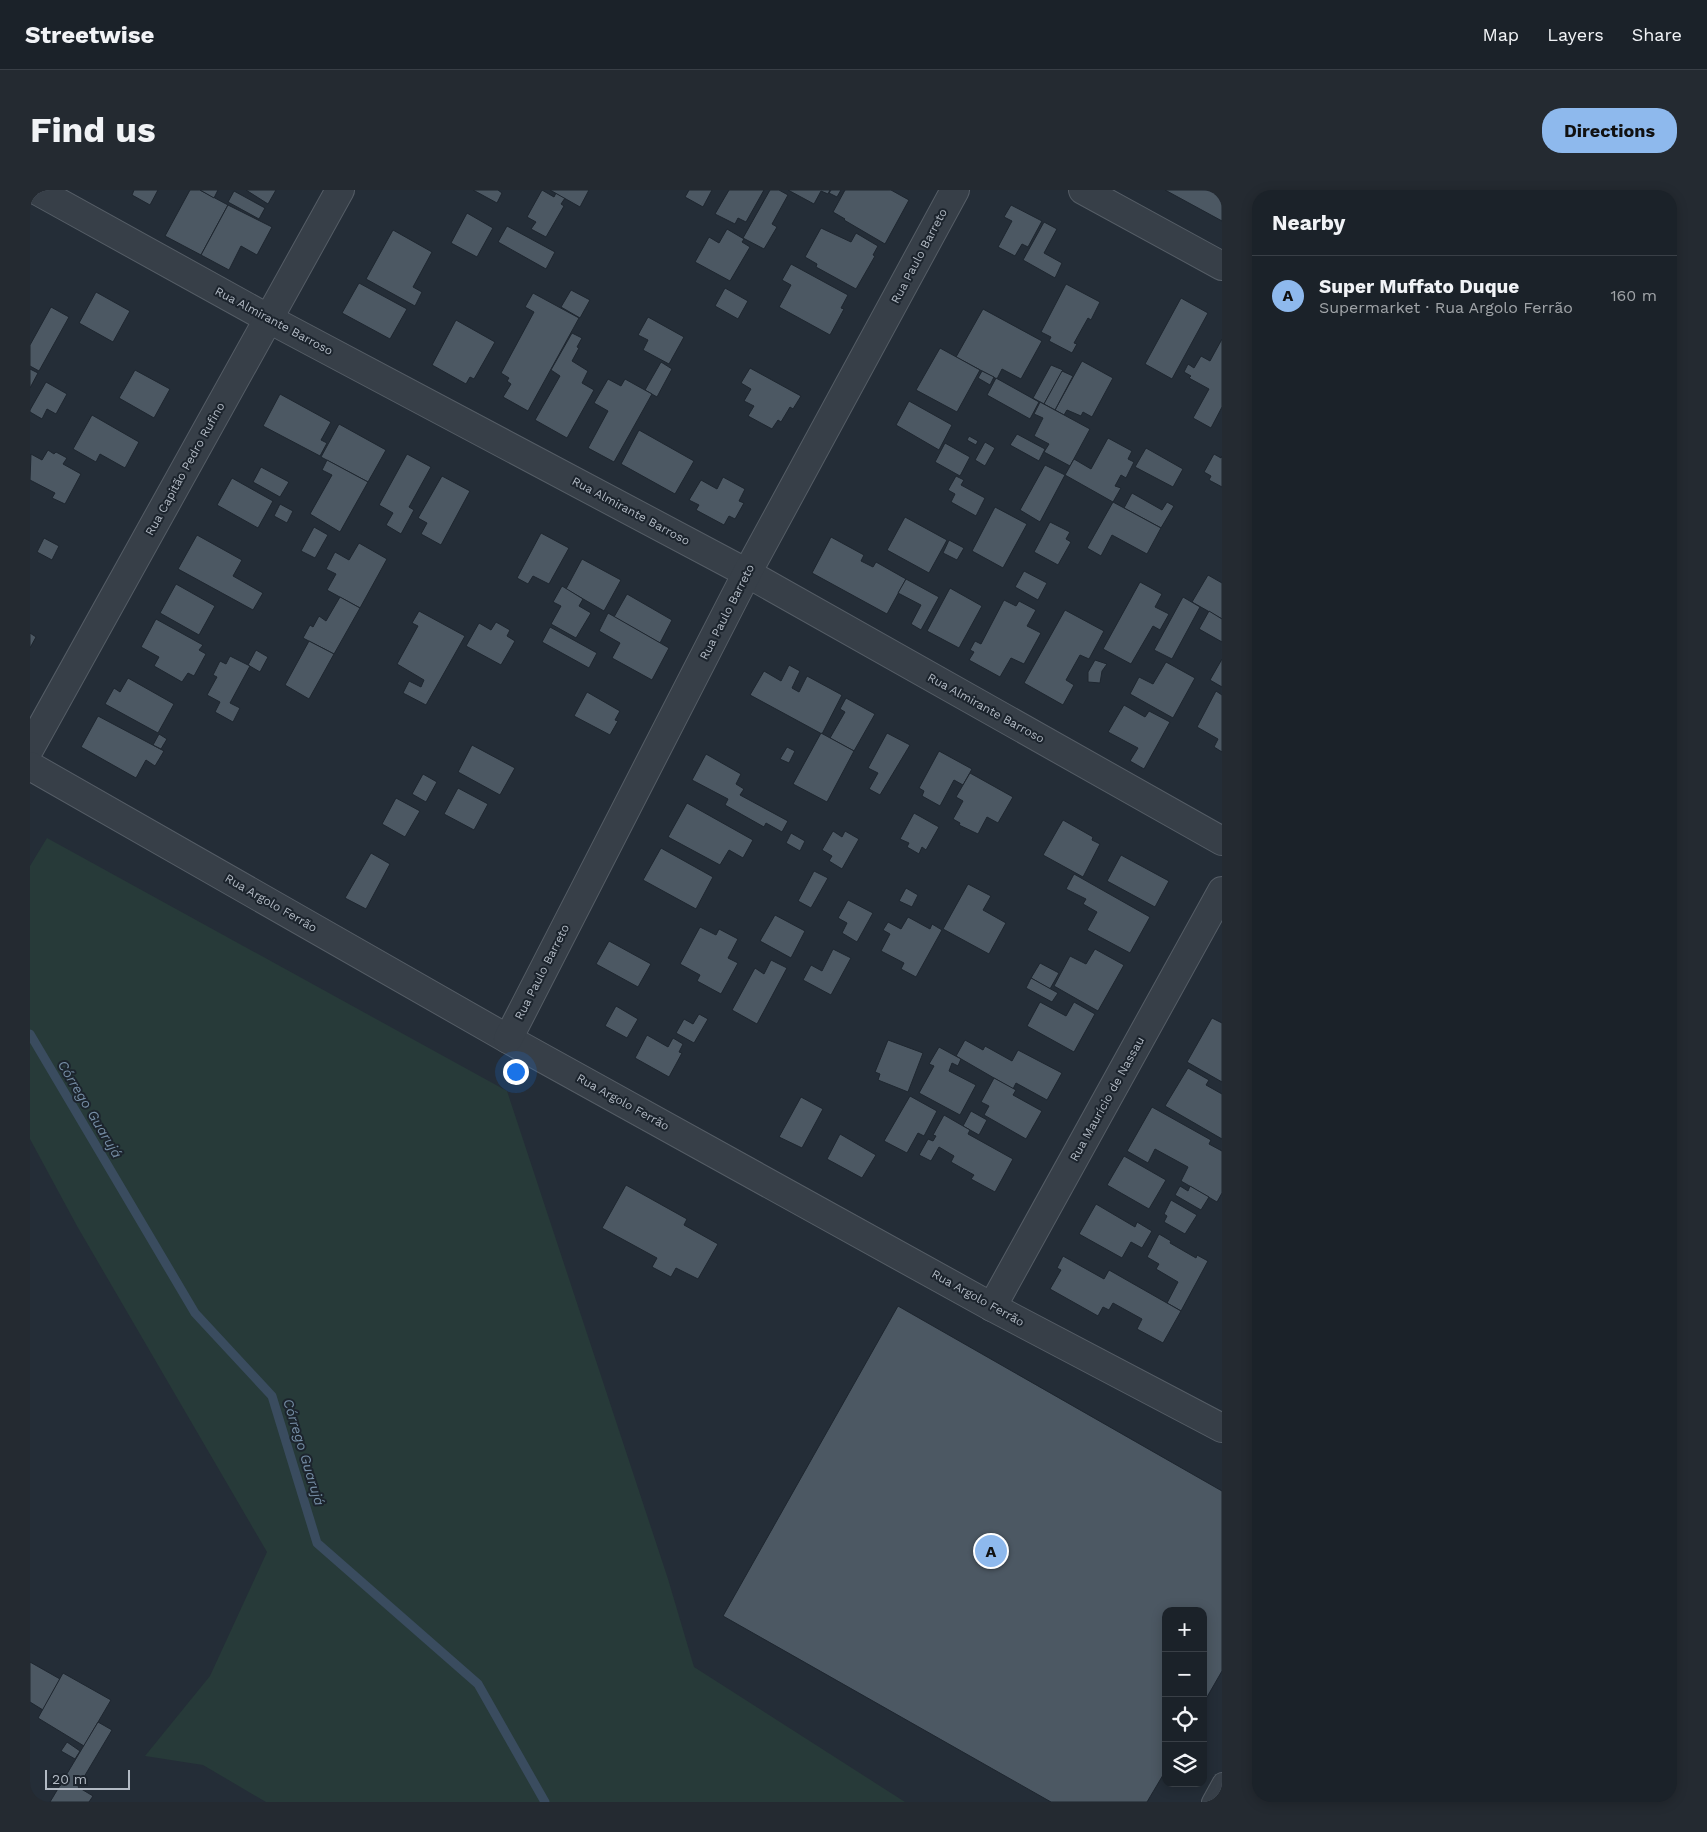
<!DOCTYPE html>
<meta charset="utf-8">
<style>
:root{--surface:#1b2229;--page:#242a31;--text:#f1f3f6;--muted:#a0a4a8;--line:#393f46;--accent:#8eb9ed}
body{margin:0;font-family:"Work Sans",sans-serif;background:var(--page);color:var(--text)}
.controls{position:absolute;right:15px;bottom:15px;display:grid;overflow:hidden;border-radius:10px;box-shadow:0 2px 12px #0003}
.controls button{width:45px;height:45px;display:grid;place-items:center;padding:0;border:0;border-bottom:1px solid var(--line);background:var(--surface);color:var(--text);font:25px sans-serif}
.scale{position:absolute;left:15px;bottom:12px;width:85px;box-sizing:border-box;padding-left:5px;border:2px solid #b2bac4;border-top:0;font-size:14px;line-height:18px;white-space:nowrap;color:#b2bac4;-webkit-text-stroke:4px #1c242d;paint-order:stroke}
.you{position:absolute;left:485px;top:881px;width:18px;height:18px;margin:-12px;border:4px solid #fff;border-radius:50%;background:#1a73e8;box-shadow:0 0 0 8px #1a73e833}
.badge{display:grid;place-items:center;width:32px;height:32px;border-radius:50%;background:var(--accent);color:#111;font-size:16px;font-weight:700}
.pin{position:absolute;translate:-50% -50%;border:2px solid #fff;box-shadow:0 1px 5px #0006}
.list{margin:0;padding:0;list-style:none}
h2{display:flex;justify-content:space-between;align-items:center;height:65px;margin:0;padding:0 20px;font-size:21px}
h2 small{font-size:16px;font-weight:400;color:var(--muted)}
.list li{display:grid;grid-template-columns:32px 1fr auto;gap:15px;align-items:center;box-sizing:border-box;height:80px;padding:0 20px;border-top:1px solid var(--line)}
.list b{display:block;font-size:19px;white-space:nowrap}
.list p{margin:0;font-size:16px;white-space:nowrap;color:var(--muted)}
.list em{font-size:16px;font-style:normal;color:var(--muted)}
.icon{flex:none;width:28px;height:28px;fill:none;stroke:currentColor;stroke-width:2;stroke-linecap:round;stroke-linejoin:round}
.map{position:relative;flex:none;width:1192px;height:1612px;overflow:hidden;border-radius:20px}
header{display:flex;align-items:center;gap:30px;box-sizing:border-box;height:70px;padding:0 25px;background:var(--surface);border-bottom:1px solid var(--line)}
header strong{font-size:24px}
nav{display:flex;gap:28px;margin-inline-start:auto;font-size:18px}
.intro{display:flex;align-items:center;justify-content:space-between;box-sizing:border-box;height:120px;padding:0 30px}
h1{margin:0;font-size:35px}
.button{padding:12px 22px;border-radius:20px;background:var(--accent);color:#111;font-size:18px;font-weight:700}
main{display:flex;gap:30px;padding:0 30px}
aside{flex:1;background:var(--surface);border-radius:20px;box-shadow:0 2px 12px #0003}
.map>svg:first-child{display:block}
.green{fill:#273a39}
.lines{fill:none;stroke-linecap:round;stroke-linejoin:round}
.stream{stroke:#3a4c5f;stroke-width:9}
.building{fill:#4c5863;stroke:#1e262f}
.service-casing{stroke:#555d66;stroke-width:20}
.minor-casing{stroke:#555d66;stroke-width:30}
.service{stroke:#373f48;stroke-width:18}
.minor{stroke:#373f48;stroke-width:28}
.labels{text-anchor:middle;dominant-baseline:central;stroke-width:4;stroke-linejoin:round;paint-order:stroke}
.street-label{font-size:12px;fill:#b2bac4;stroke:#1c242d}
.water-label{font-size:14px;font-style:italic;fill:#758da5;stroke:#1c242d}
</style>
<header>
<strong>Streetwise</strong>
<nav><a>Map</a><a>Layers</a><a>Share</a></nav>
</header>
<div class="intro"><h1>Find us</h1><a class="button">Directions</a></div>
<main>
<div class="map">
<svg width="1192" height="1612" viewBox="0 0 1192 1612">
<rect width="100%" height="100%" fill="#242d37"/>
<path class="green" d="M17,648L477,901L638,1389L664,1477L875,1612H236L173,1575L115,1566L180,1486L237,1362L47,1036L0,949V676Z"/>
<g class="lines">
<path class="stream" d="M0,844L165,1123L242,1206L287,1353L448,1494L515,1612"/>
</g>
<g class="building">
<path d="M104,0H128L120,15L102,5Z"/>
<path d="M160,0H170L198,15L171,65L135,46Z"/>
<path d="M170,0H188L184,8Z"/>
<path d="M216,0H246L238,14Z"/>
<path d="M443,0H468L472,3L467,13Z"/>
<path d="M512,0L524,7L526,3L535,8L531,14L534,16L516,47L501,39L506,32L497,27Z"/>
<path d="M520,0H559L550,17Z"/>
<path d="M659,0H682L673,17L655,7Z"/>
<path d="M699,0H734L716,32L708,28L705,34L685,24Z"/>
<path d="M740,0H749L758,5L742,34L747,37L734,59L713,48Z"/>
<path d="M758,0H800L798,4L791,1L784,14Z"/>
<path d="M801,0H811L807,7L799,3Z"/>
<path d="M815,0H861L879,10L855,54L814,30L815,29L803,22Z"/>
<path d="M1135,0H1192V31Z"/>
<path d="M204,1L235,18L229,29L198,12Z"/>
<path d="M198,15L242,37L227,65L211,56L199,80L171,65Z"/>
<path d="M981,15L1012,31L998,57L992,54L985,66L968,57L982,31L974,27Z"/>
<path d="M437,23L463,38L447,67L421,53Z"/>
<path d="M1014,32L1027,39L1014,63L1032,73L1025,88L993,70Z"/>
<path d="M477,36L525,62L516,79L468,52Z"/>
<path d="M791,38L821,52L826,43L848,56L843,65L845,66L826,99L786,77L787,74L775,67Z"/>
<path d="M697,39L714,49L712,52L720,57L700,91L665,72L679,47L689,53Z"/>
<path d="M363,40L402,62L383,97L392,102L385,116L336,89Z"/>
<path d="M761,74L818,105L811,118L814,119L800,145L749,117L761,95L752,90Z"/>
<path d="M329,93L377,119L360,149L312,123Z"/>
<path d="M1036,94L1070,112L1061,130L1058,128L1044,153L1047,154L1042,163L1019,151L1021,147L1011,142Z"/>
<path d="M695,98L718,111L708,129L685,116Z"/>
<path d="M541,100L560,110L550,128L531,117Z"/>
<path d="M66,102L100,121L83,152L49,133Z"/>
<path d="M503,103L549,128L498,221L473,207L481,194L477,191L479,188L471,183L504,122L495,117Z"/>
<path d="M1151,108L1178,123L1142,189L1115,174Z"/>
<path d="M21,117L39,127L9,181L0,176V155Z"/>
<path d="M953,119L1012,151L991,189L972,179L967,189L926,167Z"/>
<path d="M618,127L654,147L639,174L613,160L618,150L608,145Z"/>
<path d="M426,130L465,152L444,189L440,187L436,194L402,175Z"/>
<path d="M542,143L552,148L547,157L549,158L542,171L558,181L552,193L564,200L537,248L505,230L530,186L521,180Z"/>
<path d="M1192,149V217L1181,238L1163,228L1179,199L1159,188L1161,186L1154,182L1158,174L1164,178L1171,166L1180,171Z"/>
<path d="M910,158L950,180L927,222L886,200Z"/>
<path d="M1052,171L1083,188L1062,227L1053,222L1051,226L1037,220L1034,225L1025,220Z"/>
<path d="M631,172L642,179L627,207L615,200Z"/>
<path d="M1021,175L1033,180L1014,214L1003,208Z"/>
<path d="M720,178L771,206L763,219L760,217L751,232L748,230L742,239L718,226L724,216L714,211L721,199L711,193Z"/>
<path d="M0,179L8,183L0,198Z"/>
<path d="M105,180L140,199L124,228L89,208Z"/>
<path d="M952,181L964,187L960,195L948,188Z"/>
<path d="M1032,181L1043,186L1025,220L1014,214Z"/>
<path d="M966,188L1009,212L1000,229L957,205Z"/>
<path d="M578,189L591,196L595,189L622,204L584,272L558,258L578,221L564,213Z"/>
<path d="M16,192L37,204L26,224L17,219L12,229L0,222V220Z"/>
<path d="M250,204L301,232L291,250L297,253L290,266L233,236Z"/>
<path d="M879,211L922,235L909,260L866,235Z"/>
<path d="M1010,212L1060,239L1040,276L1014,262L1019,254L1004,246L1013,228L1004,224Z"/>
<path d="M62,225L109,252L95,278L70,264L66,272L43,259Z"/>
<path d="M309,234L356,260L338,292L291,267Z"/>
<path d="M609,240L664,271L645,304L591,274Z"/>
<path d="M987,244L1015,259L1009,271L980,255Z"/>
<path d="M939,246L948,251L946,255L937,250Z"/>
<path d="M1078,248L1102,261L1098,269L1104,272L1096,288L1091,285L1085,296L1091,298L1083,312L1035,285L1044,269L1061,279Z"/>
<path d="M955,252L965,258L955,276L945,270Z"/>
<path d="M915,253L940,267L930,286L905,272Z"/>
<path d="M1116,258L1153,279L1143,297L1105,277Z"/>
<path d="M18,260L24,264L26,262L37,268L33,274L51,284L35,314L22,308L25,303L0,290L1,264L12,270Z"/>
<path d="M377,264L401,277L379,317L384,320L371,344L356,335L363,323L349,315Z"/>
<path d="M1184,264L1191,268L1192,266V297L1179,290L1181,286L1174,282Z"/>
<path d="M297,270L338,292L310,342L280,324L302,285L292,280Z"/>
<path d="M1015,275L1035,285L1010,332L990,320Z"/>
<path d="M231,277L259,292L250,307L223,292Z"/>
<path d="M412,286L440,301L411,355L391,344L397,333L388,328Z"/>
<path d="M926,286L934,290L931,295L955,308L946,326L921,312L925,304L918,300Z"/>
<path d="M693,287L715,299L709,311L714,313L705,329L699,326L694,335L666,320L669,315L659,310L671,290L687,299Z"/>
<path d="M202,288L243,311L228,338L187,315Z"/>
<path d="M1102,303L1132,320L1137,312L1144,316L1131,338L1094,318Z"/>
<path d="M1083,312L1131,338L1117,364L1082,345L1071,366L1057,358Z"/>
<path d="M250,314L263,321L257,333L244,326Z"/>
<path d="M965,317L997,334L973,378L942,361Z"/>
<path d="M875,327L917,350L899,383L857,360Z"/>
<path d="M1020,332L1040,342L1036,349L1041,352L1028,375L1004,362Z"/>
<path d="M284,337L298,345L285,368L271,361Z"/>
<path d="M511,343L539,358L519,394L503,386L498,394L487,388Z"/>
<path d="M167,345L212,370L203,386L233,403L223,420L148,379Z"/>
<path d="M801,347L834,365L831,371L843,377L846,372L876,389L857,424L782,383Z"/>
<path d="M14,348L29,356L22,370L7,362Z"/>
<path d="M919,350L934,358L927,370L913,363Z"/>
<path d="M329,353L357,369L330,418L297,400L306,384L296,379L305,362L319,370Z"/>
<path d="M552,369L591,390L574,421L536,399Z"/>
<path d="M994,381L1017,393L1008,410L985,397Z"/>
<path d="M1178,385L1192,393V429L1162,412Z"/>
<path d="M876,389L909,407L891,440L881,434L891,415L868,403Z"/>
<path d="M1110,392L1132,404L1125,417L1139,424L1130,440L1123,436L1101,474L1073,459Z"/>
<path d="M146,394L185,416L169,445L130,423Z"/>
<path d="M532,396L553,409L549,416L561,423L546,448L521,434L531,416L523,412Z"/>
<path d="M920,398L952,416L929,458L897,441Z"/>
<path d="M597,404L642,430L630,453L584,427Z"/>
<path d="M310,407L330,418L304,464L273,448L280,435L283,437L289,426L296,431Z"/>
<path d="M1153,407L1170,417L1142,469L1124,460Z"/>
<path d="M974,410L986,416L989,411L1006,420L997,436L1011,443L994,474L981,468L970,487L939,470L944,462L940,460L945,451L951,454Z"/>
<path d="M1035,420L1074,441L1059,469L1050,465L1036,490L1044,495L1033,515L994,493Z"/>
<path d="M389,421L435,446L396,515L373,503L379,491L391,497L394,490L367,474L388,436L382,433Z"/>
<path d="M1179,421L1192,429V452L1169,439Z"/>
<path d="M578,423L639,458L622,490L582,468L590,453L569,441Z"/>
<path d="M126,429L173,455L169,460L176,464L164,486L158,483L152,492L124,476L129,467L111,457Z"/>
<path d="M466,432L480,440L477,446L485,451L471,475L436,456L449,433L461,440Z"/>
<path d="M520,437L567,463L559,478L512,452Z"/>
<path d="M0,443L6,447L0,458Z"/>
<path d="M279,451L304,464L279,509L255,495Z"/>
<path d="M226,460L238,467L230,482L218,475Z"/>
<path d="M200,466L220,476L200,513L210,518L203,532L185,522L190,512L177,505L187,487L183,485L190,471L196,474Z"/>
<path d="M1192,469V497L1180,490Z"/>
<path d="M1065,470L1077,474L1072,481L1070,493L1058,492V482Z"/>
<path d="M1136,472L1165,488L1143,528L1100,504L1109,487L1123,494Z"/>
<path d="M759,475L770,481L762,498L769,502L777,486L812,505L792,544L720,505L734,481L751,491Z"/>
<path d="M98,488L144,514L128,543L75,514L84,498L90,502Z"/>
<path d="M1186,501L1192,505V562L1184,557L1188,549L1167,537Z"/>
<path d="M557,502L590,521L585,530L588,531L580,545L544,526Z"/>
<path d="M816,508L845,524L824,561L800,548L815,522L810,519Z"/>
<path d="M1094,515L1115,527L1119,521L1140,532L1114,579L1100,571L1108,558L1078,542Z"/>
<path d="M68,526L134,561L125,576L116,570L106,588L51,557Z"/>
<path d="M791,543L824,561L797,612L763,594Z"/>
<path d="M857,543L880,555L850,605L839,599L848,583L838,578Z"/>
<path d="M129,544L137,549L131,559L123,555Z"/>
<path d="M442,555L485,578L470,605L428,582Z"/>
<path d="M757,557L765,561L759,573L750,569Z"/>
<path d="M909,561L942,579L933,595L924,590L910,616L892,606L894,601L889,598Z"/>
<path d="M676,564L711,584L706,594L714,599L710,605L758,631L752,642L736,633L734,637L695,615L698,609L662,590Z"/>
<path d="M940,583L983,607L968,633L957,627L948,644L929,635L930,633L923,629L933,611L926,607Z"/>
<path d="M393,584L407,592L396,612L382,604Z"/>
<path d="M428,598L458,614L444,640L414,624Z"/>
<path d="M366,608L390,621L375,647L352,634Z"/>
<path d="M657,613L723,650L713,668L699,660L690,675L638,647Z"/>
<path d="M884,623L909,637L896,660L892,657L889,664L877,657L879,653L870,649Z"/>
<path d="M1033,630L1063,647L1062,650L1070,654L1053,687L1013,665Z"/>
<path d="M803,641L812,647L815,641L829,649L812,679L799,671L802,666L792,660Z"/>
<path d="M761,643L775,651L770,661L756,653Z"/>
<path d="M631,658L683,687L666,719L613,690Z"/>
<path d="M341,663L360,674L336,719L315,708Z"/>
<path d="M1091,665L1139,691L1125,717L1077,691Z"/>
<path d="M784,681L798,688L781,718L768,711Z"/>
<path d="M1044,684L1120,727L1100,763L1057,740L1067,722L1053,714L1056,709L1036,699Z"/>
<path d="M938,694L961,706L953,720L976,733L959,764L913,739Z"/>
<path d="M876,698L888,705L882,717L869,711Z"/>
<path d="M818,710L843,723L827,752L812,743L817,733L808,728Z"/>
<path d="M745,725L775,741L761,768L730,751Z"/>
<path d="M878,727L900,739L902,734L912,740L886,787L871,779L874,773L851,761L860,744L853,740L858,732L871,739Z"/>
<path d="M670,737L686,745L689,739L708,749L698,768L708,773L691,804L667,791L670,785L650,774Z"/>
<path d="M579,751L621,774L608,797L566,774Z"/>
<path d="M803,759L821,768L801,805L773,790L781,775L792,781Z"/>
<path d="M1065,759L1094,775L1068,821L1024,796L1040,766L1056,774Z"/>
<path d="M741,770L757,778L727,834L702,820L725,778L734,784Z"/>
<path d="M1010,773L1029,783L1020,799L1001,788Z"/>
<path d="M1001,788L1028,803L1022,812L996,798Z"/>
<path d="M1010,812L1036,826L1044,812L1065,824L1044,862L997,836Z"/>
<path d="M586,816L608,829L597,848L575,836Z"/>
<path d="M669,824L678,829L664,853L646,843L654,829L663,834Z"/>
<path d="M1182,828L1192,833V892L1157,872Z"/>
<path d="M617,845L638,857L643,848L653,854L649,862L652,863L639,887L605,868Z"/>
<path d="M858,850L893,863L878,902L848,890L850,884L845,882Z"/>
<path d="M935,850L953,860L955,856L982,871L988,860L1032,883L1017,910L986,893L983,899L926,866Z"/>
<path d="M909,857L931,869L928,876L922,873L919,881L946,895L930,925L889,903L904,876L899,874Z"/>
<path d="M1158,878L1179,890L1176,895L1192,904V949L1135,916Z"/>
<path d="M964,888L986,900L983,905L1012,921L996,949L954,925L959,916L951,912Z"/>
<path d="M880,906L907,921L894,946L888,943L877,963L854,951Z"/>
<path d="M771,907L793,919L772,958L749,947Z"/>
<path d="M1122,917L1181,950L1179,954L1192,961V1003L1187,1012L1151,991L1158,977L1125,959L1118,973L1097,961Z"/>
<path d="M941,921L957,930L949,945L933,936Z"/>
<path d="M914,925L940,940L938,944L983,969L965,1002L941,989L944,985L921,972L924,966L909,957L901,971L889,965L898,949L903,951L906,946L903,945Z"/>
<path d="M810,944L846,965L832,988L797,969Z"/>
<path d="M1094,966L1136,990L1119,1019L1077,995Z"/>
<path d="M596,995L657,1029L654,1035L688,1054L668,1089L646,1078L641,1087L622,1077L627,1068L572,1038Z"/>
<path d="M1150,996L1158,1001L1160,996L1179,1007L1171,1020L1145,1005Z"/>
<path d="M1141,1010L1167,1025L1155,1044L1134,1032L1137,1026L1134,1024Z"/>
<path d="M1066,1014L1105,1037L1107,1032L1122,1041L1112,1058L1101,1052L1092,1068L1049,1044Z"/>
<path d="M1129,1044L1141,1051L1140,1053L1166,1068L1167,1065L1178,1071L1151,1121L1137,1113L1148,1092L1126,1079L1129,1074L1117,1067Z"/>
<path d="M1033,1066L1074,1089L1079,1080L1151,1121L1133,1153L1107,1139L1112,1129L1083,1113L1079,1120L1073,1117L1068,1126L1020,1099L1031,1080L1027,1078Z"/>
<path d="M868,1116L1192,1301V1481L1173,1514V1421H1136V1580L1117,1612H1021L693,1426Z"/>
<path d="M0,1472L30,1489L13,1520L0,1512Z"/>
<path d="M33,1483L81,1510L54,1556L8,1528Z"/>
<path d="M68,1532L82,1540L48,1597L63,1606L59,1612H20Z"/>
<path d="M37,1552L50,1561L45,1569L31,1561Z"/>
</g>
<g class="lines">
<defs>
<path id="service" d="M1181,1612L1192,1592"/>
<g id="minor">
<path d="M6,0L239,129L717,383L1192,651"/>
<path d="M1053,0L1192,76"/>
<path d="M0,558L310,0"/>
<path d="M0,576L478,849L962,1117L1192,1238"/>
<path d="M478,849L717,383L925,0"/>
<path d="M962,1117L1192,701"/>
</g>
</defs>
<use href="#service" class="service-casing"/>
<use href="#minor" class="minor-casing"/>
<use href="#service" class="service"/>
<use href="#minor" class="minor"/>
</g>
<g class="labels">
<g class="street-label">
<text transform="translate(889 66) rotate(-62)">Rua Paulo Barreto</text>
<text transform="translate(244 131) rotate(28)">Rua Almirante Barroso</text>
<text transform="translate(155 279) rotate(-61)">Rua Capitão Pedro Rufino</text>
<text transform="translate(601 321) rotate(28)">Rua Almirante Barroso</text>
<text transform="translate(697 422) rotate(-63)">Rua Paulo Barreto</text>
<text transform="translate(956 518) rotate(29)">Rua Almirante Barroso</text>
<text transform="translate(241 713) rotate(30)">Rua Argolo Ferrão</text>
<text transform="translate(512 782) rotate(-63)">Rua Paulo Barreto</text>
<text transform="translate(1077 909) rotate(-61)">Rua Maurício de Nassau</text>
<text transform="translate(593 912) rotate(29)">Rua Argolo Ferrão</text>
<text transform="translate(948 1108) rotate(29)">Rua Argolo Ferrão</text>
</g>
<g class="water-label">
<text transform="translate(60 919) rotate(59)">Córrego Guarujá</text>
<text transform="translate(274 1262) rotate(73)">Córrego Guarujá</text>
</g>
</g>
</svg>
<div class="controls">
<button>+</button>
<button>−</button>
<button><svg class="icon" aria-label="locate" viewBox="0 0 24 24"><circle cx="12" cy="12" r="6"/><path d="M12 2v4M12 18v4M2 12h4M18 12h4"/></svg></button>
<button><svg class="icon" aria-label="layers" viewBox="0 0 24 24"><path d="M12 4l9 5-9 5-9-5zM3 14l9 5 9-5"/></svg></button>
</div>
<div class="scale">20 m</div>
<div class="you"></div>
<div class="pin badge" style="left:961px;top:1361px">A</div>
</div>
<aside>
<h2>Nearby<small></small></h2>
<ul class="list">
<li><span class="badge">A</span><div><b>Super Muffato Duque</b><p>Supermarket · Rua Argolo Ferrão</p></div><em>160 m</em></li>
</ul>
</aside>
</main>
